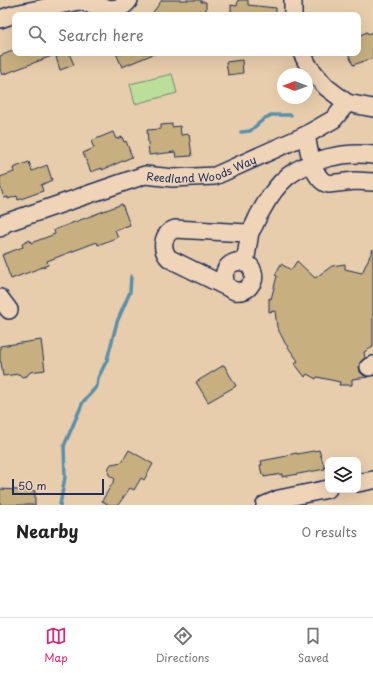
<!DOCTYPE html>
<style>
:root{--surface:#fff;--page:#f2f2f2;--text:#222;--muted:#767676;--line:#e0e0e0;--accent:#db2777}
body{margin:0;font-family:"Playpen Sans",sans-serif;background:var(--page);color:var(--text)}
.controls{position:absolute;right:12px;bottom:12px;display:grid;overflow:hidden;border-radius:8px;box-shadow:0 4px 16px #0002}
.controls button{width:36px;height:36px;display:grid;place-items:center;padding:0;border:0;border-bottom:1px solid var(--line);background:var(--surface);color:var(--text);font:20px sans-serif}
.compass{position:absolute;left:277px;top:68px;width:36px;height:36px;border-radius:50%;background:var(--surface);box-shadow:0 4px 16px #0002;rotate:270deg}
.scale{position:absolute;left:12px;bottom:10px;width:92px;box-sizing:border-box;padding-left:4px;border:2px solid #1b2f5e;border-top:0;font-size:11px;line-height:14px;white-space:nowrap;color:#1b2f5e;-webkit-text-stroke:3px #f0d4b7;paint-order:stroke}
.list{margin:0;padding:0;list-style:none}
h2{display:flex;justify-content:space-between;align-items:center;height:52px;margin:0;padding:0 16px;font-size:17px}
h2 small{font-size:13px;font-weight:400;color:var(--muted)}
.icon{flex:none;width:22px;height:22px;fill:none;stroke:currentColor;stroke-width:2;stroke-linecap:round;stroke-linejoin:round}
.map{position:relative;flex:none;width:373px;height:505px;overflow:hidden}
.search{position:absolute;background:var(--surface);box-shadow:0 4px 16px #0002;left:12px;right:12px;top:12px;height:44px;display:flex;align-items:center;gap:10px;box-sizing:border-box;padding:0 14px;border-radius:8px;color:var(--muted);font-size:15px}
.sheet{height:112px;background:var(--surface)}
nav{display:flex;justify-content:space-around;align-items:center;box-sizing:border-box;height:56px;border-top:1px solid var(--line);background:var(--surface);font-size:11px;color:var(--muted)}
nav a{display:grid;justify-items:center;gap:2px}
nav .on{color:var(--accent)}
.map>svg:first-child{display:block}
.pitch{fill:#bbdf99;stroke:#6b877c}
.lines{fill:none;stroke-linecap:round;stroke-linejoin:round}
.stream{stroke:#5890ab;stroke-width:3.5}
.building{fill:#c7af7f;stroke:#1b2f5e}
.minor-casing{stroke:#1b2f5e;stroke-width:20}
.minor{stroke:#f0d4b7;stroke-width:17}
.labels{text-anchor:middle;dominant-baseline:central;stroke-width:3;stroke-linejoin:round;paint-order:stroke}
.street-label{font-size:11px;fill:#1b2f5e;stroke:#f0d4b7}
</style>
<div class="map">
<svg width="373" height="505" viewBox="0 0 373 505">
<rect width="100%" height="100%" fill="#e8cdac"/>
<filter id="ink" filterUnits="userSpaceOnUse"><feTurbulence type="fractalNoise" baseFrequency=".025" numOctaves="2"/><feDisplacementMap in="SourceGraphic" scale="8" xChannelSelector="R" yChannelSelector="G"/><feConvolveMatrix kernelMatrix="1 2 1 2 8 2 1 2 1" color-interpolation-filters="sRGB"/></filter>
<g filter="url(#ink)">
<path class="pitch" d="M172,74L177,93L135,104L130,84Z"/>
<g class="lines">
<g class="stream">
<path d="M241,132L250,131L265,118L272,115H291"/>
<path d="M60,505L65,477L64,446L83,402L97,386L98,378L107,360L117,322L130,292L131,276"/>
</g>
</g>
<g class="building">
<path d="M162,0H201V2H206V15H151Z"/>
<path d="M238,0H248V5L276,8V15H231V5L237,6Z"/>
<path d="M367,32L368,34L373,32V58L353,65L348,53H358V36Z"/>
<path d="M15,50V53H57V54L2,75L0,69V56Z"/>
<path d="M66,53H69L74,65L60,70L56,57Z"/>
<path d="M116,53H156L122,67Z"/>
<path d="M242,60L243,73L228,75L226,62Z"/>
<path d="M172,124V127L180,126L181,135L189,134L192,156L176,157L175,152L149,155L147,130L161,129V125Z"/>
<path d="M113,132L116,139L122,137L124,142L126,141L132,157L102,170V168L91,172L83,153L94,148L91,141Z"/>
<path d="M29,162L32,171L47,165L52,180L41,185L43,191L18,200L17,196L8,199V197L4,198L0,186V177L14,172L13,168Z"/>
<path d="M122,204L130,225L115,230L118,237L98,245L97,242L47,261L48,265L11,279L2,255L23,247L22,244L30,240L31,243L55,234L54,230Z"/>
<path d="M373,249V347L364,352L365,358L360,362L359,367L360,372L363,375L368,377L352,379V385H339L340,382L317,377L316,379L307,374L305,377L295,364L298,361L285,343L277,327L275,311L269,312V298L271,299L277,276L275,275L281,264L291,270L297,261L315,278L332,266L345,264V269L362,273Z"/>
<path d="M41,340L45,370L30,372L27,376L22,377L19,374L3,376L1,362H0V346Z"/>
<path d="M224,365L236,386L208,402L196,382Z"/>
<path d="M129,450L153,464L144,480L141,478L134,490L130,488L118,505H109L102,501L115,479L109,475L108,469L111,464L122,462Z"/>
<path d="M319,450L325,469L282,477V474L264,477V474L262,475L260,465H262L261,461L287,456V455L297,453V454Z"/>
<path d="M0,489L35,491V505H0Z"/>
</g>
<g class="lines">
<defs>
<g id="minor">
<path d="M293,0V15"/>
<path d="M81,1C95,6 119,16 129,0"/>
<path d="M0,19L15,14L84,0"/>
<path d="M302,53L309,67L326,87L347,103L373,108"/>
<path d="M306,135C309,150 312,179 328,184L355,181L373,182"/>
<path id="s1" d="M0,228L5,223L145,175L173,178L215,176L306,135L334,119L347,103"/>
<path d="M245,263L250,232"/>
<path d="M227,286C215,263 247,252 253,272C254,276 254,281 251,284C248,290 242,292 235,291L170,259C160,250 162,234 175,229L247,233C254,230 256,219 260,213C267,200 277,185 288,176C311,159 345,151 373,155"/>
<path d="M0,298L9,310"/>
<path d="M369,367L373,365"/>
<path d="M358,483L373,480"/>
<path d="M265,505L279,499L328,489"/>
</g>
</defs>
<use href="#minor" class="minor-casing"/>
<use href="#minor" class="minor"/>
</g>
</g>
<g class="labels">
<g class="street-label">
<text stroke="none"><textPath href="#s1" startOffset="213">Reedland Woods Way</textPath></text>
</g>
</g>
</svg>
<div class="controls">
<button><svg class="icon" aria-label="layers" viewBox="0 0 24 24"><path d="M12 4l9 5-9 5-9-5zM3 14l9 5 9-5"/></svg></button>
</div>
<svg class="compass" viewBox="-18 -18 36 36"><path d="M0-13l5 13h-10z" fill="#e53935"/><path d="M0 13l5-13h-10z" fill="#767676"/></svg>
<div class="scale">50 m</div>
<div class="search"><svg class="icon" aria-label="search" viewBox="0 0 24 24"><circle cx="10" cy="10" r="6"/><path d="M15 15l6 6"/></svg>Search here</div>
</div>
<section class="sheet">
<h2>Nearby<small>0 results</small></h2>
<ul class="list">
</ul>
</section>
<nav>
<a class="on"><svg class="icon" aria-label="map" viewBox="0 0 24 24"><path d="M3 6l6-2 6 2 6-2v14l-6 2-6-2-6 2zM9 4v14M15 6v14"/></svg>Map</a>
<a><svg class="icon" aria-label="directions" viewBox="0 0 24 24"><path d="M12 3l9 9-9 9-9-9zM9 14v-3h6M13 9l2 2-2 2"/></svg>Directions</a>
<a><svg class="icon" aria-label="saved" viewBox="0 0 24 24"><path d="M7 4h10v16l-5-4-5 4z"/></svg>Saved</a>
</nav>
